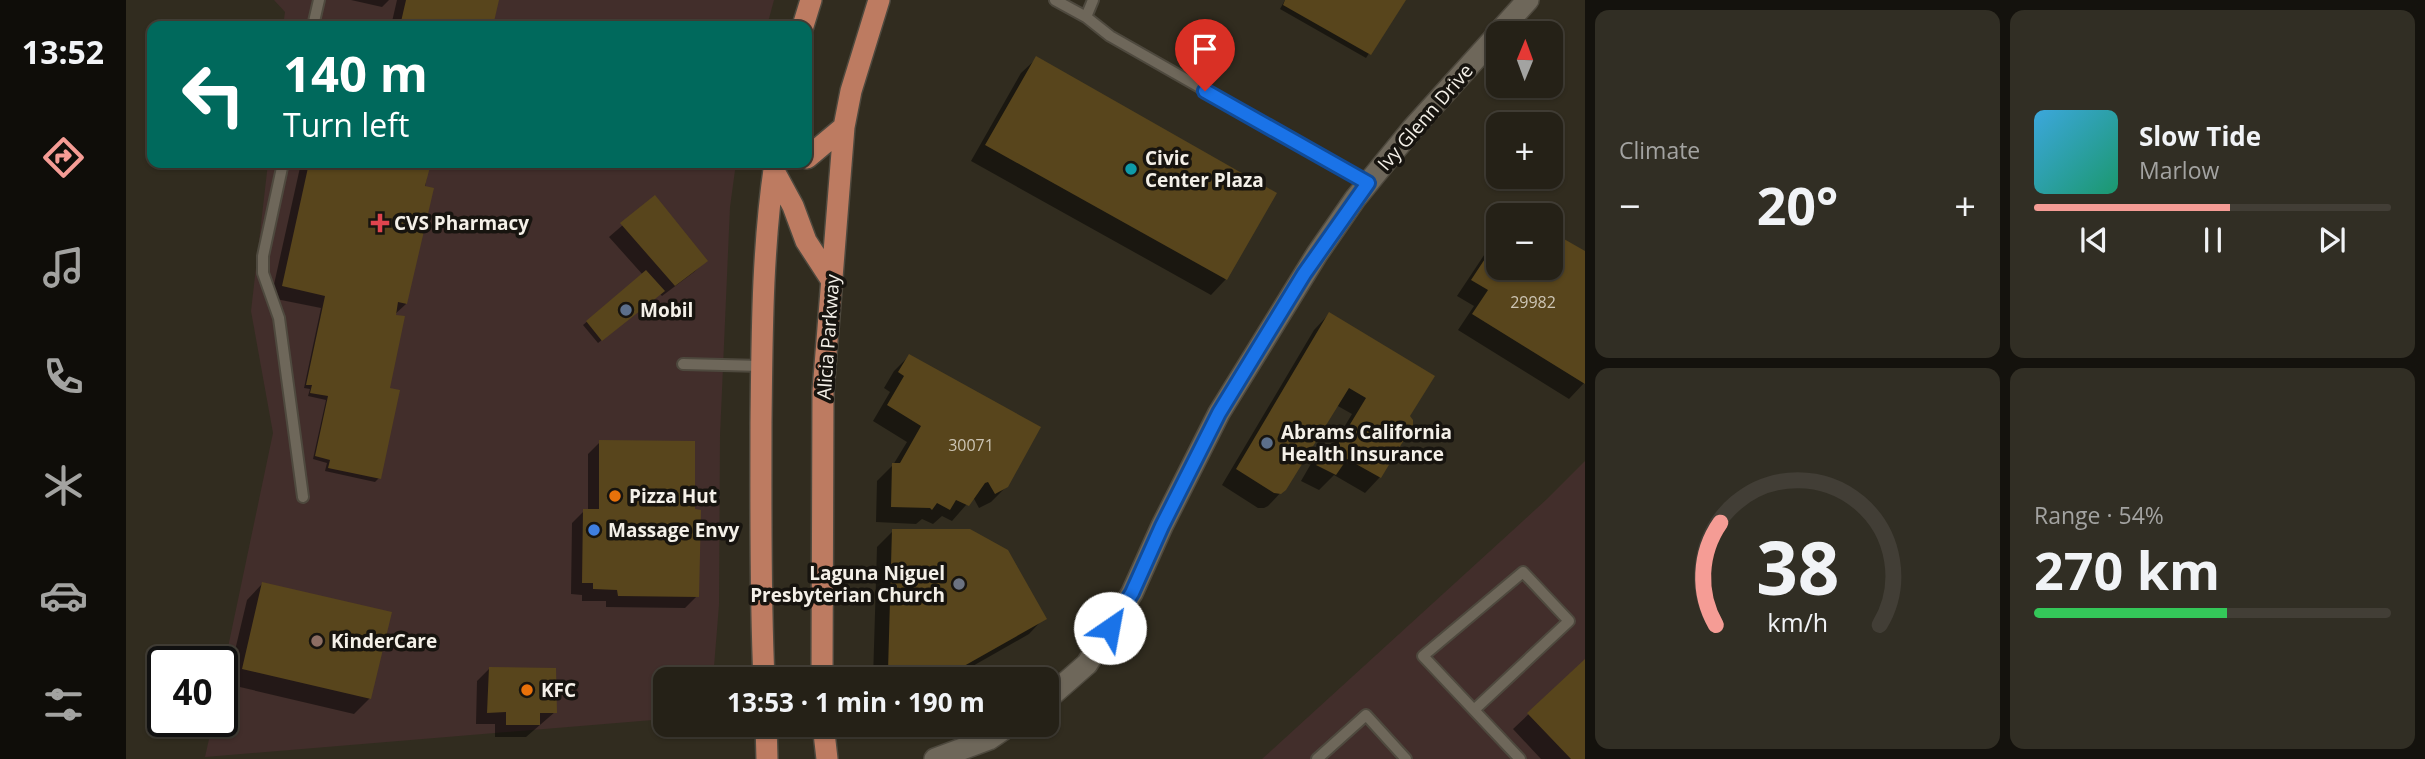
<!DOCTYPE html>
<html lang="en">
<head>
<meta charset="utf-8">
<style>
	body { margin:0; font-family:"Open Sans",sans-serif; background:#312e24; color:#f1f3f6; height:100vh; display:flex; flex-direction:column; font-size:26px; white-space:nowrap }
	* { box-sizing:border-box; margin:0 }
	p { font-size:23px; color:#a3a3a1 }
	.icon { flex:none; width:38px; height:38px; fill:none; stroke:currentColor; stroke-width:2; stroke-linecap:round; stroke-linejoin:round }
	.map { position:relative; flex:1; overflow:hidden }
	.drawer { display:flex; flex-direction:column; gap:10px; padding:10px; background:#14120d; width:840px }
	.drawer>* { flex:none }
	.top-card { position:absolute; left:21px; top:21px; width:665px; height:147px; border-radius:14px; box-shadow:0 2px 5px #0004,0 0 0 2px #423e36; background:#00695c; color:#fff; overflow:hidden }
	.needle { width:46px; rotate:1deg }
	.fabs { position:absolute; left:1360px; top:21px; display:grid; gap:14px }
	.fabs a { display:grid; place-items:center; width:77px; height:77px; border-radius:14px; background:#252117; box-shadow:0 2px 5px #0004,0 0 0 2px #423e36; font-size:35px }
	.speed { position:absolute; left:21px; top:646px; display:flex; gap:14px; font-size:35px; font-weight:700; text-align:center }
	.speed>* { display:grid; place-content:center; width:91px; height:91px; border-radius:50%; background:#252117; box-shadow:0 2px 5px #0004,0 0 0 2px #423e36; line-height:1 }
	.speed .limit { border:4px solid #111; border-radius:10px; background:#fff; color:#111 }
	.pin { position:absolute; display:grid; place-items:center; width:60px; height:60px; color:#fff; margin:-72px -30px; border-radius:50% 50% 50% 0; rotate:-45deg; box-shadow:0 0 7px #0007 }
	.pin .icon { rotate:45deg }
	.me { position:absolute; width:77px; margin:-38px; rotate:33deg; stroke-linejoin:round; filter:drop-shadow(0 0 5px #0008) }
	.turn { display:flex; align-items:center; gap:24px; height:147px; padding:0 21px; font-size:32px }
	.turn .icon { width:91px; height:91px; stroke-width:2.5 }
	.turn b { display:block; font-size:49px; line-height:60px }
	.big { font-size:52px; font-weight:700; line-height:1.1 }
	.drawer .tile { flex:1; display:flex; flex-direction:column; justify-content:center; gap:10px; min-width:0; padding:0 24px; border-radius:14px; background:#312e24 }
	.drawer .dial { align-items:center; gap:0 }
	.dial svg { height:182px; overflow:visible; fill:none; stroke:#423e36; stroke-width:7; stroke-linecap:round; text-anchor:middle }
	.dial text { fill:#f1f3f6; stroke:none }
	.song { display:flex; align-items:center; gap:21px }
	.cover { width:84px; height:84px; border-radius:10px; background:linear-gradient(135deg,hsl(200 70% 55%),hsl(160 70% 35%)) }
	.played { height:7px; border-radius:4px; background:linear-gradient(90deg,#f59c95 55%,#423e36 55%) }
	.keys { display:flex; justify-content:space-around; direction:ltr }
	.heat { display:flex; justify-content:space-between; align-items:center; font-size:38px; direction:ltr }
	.charge { height:10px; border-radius:5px; background:linear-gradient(90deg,#34c759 54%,#423e36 0) }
	.drawer .tiles { flex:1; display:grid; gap:10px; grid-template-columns:repeat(2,1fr) }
	.trip { position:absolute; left:527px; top:667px; width:406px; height:70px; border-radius:14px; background:#252117; box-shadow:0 2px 5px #0004,0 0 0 2px #423e36; font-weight:700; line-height:70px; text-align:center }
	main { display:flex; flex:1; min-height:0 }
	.menu { display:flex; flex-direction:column; width:126px; justify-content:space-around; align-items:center; background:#0f0d09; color:#a3a3a1 }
	.menu .icon { width:49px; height:49px }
	.menu .current { color:#f59c95 }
	.menu b { font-size:32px; color:#f1f3f6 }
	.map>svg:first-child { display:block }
</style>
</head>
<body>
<main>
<nav class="menu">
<b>13:52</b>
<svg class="icon current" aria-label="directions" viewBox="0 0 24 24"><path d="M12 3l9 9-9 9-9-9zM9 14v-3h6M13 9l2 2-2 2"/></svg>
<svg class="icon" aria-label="music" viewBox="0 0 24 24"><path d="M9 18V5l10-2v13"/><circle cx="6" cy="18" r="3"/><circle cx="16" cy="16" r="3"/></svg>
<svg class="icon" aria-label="phone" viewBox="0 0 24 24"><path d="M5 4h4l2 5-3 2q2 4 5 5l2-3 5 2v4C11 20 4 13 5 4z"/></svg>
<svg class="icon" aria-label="climate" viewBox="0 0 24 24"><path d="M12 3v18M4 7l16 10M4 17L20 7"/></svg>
<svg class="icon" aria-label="car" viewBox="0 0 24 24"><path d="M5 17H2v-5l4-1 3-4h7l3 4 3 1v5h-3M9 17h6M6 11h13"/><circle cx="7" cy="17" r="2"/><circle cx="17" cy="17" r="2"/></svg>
<svg class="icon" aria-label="filters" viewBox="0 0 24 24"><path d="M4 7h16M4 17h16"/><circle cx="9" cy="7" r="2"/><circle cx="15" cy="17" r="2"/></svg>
</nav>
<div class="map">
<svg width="1459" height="759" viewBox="0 0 1459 759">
	<rect width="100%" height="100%" fill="#312c1f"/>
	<path fill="#422e2b" d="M 148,0 L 648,0 L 641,26 L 157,26 L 159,12 Z
		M 142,163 L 610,163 L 604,207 L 594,436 L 593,605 L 587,679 L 539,679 L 539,719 L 79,757 L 87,721 L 96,721 L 96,676 L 147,433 L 125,311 Z
		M 1459,461 L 1459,759 L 1136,759 L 1421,499 Z"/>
	<path fill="#0007" d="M 225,0 L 263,0 L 256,7 Z
		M 271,0 L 371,0 L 365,26 L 265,26 Z
		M 1159,0 L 1278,0 L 1240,58 L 1154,9 Z
		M 911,58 L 1100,279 L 1085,295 L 845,161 L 895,73 Z
		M 175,163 L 303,163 L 280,304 L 267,316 L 253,478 L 249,482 L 199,471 L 201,463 L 187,459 L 200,400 L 182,396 L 184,389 L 178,388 L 195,308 L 145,298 Z
		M 528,198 L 580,261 L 568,272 L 536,296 L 534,294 L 472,343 L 457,325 L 517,275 L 483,237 Z
		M 1424,233 L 1459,253 L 1459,382 L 1443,399 L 1332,330 L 1348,306 L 1331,296 L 1372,234 L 1372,268 L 1424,268 Z
		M 1203,314 L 1282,416 L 1254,477 L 1239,493 L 1208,475 L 1193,490 L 1175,481 L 1186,462 L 1202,447 L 1205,449 L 1226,414 L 1210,405 L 1158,489 L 1142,506 L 1138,508 L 1132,508 L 1096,485 L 1188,330 Z
		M 783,356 L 881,486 L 865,502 L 853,508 L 847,497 L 826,521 L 816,516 L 807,524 L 796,519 L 790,524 L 750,522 L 751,481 L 767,465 L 781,442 L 747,421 L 764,392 L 758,388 L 768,371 Z
		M 474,442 L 567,511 L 571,596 L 559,608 L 480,607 L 480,601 L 456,601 L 456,595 L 445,594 L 446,523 L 458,511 L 462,511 L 462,454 Z
		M 767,531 L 918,618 L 903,634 L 824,679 L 747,679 L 751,547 Z
		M 136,584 L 244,698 L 228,714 L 101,684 L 121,600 Z
		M 1459,661 L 1459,759 L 1415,759 L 1387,729 Z
		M 363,669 L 429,712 L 400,737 L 369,737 L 369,724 L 350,724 L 351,681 Z"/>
	<path fill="#58451c" d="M 280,0 L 373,0 L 367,26 L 274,26 Z
		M 1159,0 L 1280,0 L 1245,55 L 1157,5 Z
		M 910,56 L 1151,193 L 1101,280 L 859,145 Z
		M 183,163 L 305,163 L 299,186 L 308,188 L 281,304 L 272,302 L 270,315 L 279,316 L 264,388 L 274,390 L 255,479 L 202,468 L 204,460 L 189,456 L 202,396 L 184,393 L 186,385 L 180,385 L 199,296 L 156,286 Z
		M 529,195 L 582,261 L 549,286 L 494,223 Z
		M 1424,231 L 1459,251 L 1459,384 L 1346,314 L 1362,290 L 1345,280 L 1372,239 L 1372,268 L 1424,268 Z
		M 520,270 L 539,291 L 476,341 L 460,321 Z
		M 1203,312 L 1309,376 L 1284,416 L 1287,420 L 1287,425 L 1255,478 L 1221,459 L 1210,475 L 1190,465 L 1201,445 L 1209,449 L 1240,398 L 1223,388 L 1160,490 L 1155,494 L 1148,493 L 1110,469 Z
		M 783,354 L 915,427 L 882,487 L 869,494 L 862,482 L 859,483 L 843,506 L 830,500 L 824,510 L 811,503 L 806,510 L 804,508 L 765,507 L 766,463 L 774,463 L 795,426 L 761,405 L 778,376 L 772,372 Z
		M 473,440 L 569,441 L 569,509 L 575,510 L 573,597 L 492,596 L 491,590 L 467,589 L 467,583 L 456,583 L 457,509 L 473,509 Z
		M 766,529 L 844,529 L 882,550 L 921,619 L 815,679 L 776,679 L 762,671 Z
		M 136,582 L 266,612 L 245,699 L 116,669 Z
		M 1459,659 L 1459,759 L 1445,759 L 1401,713 Z
		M 363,667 L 430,668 L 431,713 L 414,713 L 414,725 L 380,725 L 380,712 L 361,713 Z"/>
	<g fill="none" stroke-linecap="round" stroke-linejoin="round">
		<g stroke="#4e493e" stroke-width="14">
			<path id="lane" d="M 929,0 L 960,17 L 967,0
				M 960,17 L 984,36 L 1242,183
				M 187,26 L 193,0
				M 157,163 L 137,256 L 137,273 L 153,318 L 177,497
				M 557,364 L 636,366
				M 1348,710 L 1443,621 L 1397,572 L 1297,656 L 1394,759
				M 1191,759 L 1240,715 L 1280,759"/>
		</g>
		<g stroke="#4e493e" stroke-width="24">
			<path id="secondary" d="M 1372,33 L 1402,0
				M 920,700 L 961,664 L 1006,593 L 1036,526 L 1093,413 L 1191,254 L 1229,199 L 1287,128 L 1372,34
				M 809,759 L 863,739 L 885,724"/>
		</g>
		<g stroke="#4e493e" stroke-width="24">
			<path id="primary" d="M 677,26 L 685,0
				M 681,158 L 718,127
				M 648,171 L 667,206 L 680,241 L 706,281
				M 638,679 C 634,594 635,509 635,423 C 636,337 636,248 649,163
				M 696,679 L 697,391 L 718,127 L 725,91 L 753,0
				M 640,724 L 641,759
				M 697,724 L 701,759"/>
		</g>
		<use href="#lane" stroke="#6e675a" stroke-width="10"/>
		<use href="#secondary" stroke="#6e675a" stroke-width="21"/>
		<use href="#primary" stroke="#bd7b61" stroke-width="21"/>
	</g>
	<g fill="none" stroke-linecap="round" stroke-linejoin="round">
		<g stroke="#114b97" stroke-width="18">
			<path id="route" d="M 984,628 L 1006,593 L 1036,526 L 1093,413 L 1178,274 L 1242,183 L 1079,91"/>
		</g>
		<use href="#route" stroke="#1a73e8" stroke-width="12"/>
	</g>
	<circle fill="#0f9aa8" stroke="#17140f" stroke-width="2.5" cx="1005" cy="169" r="7"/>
	<path fill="#e0444e" stroke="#17140f" stroke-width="2.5" d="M250.5 212.5h7v7h7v7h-7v7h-7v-7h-7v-7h7z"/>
	<g fill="#5c6f8a" stroke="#17140f" stroke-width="2.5">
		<circle cx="500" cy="310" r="7"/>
		<circle cx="1141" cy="443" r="7"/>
	</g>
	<g fill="#e8710a" stroke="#17140f" stroke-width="2.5">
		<circle cx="489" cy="496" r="7"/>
		<circle cx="401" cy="690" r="7"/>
	</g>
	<circle fill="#3f7fe0" stroke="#17140f" stroke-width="2.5" cx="468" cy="530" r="7"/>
	<circle fill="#6b7280" stroke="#17140f" stroke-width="2.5" cx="833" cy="584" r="7"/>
	<circle fill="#8d6e63" stroke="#17140f" stroke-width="2.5" cx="191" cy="641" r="7"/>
	<g text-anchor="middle" stroke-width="7" stroke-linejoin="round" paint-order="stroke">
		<g font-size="16" fill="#cdc5b5">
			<text x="1407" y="308">29982</text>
			<text x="845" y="451">30071</text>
		</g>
		<g font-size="19" fill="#f4f0e8" stroke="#17140f">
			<text transform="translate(1299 117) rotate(-49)" y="7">Ivy Glenn Drive</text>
			<text transform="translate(702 337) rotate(-86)" y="7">Alicia Parkway</text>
		</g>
		<g font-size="19" font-weight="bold" fill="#f4f0e8" stroke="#17140f" text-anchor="start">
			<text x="1019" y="165">Civic<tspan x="1019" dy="22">Center Plaza</tspan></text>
			<text x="268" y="230">CVS Pharmacy</text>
			<text x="514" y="317">Mobil</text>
			<text x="1155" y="439">Abrams California<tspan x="1155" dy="22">Health Insurance</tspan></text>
			<text x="503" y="503">Pizza Hut</text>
			<text x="482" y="537">Massage Envy</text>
			<text x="819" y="580" text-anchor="end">Laguna Niguel<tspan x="819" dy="22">Presbyterian Church</tspan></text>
			<text x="205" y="648">KinderCare</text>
			<text x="415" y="697">KFC</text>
		</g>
	</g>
</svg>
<div class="fabs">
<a><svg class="needle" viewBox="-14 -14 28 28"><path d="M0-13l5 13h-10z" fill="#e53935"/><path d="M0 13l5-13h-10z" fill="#a3a3a1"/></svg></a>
<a>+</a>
<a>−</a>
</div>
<div class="speed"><div class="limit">40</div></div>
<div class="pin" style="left:1079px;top:91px;background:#d93025"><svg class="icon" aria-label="arrive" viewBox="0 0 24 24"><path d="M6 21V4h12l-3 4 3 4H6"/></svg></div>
<svg class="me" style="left:984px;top:628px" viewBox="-20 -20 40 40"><circle r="19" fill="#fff"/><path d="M0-13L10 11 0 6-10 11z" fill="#1a73e8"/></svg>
<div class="trip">13:53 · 1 min · 190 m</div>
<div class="top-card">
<div class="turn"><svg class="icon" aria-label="left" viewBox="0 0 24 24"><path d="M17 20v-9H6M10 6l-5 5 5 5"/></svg><div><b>140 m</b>Turn left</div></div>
</div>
</div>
<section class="drawer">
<div class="tiles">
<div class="tile"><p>Climate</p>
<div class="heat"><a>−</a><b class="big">20°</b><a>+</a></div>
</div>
<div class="tile">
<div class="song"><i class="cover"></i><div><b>Slow Tide</b><p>Marlow</p></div></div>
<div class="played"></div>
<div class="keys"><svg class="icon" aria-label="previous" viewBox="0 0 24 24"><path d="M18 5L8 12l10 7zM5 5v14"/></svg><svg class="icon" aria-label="pause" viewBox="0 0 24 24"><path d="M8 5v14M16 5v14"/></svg><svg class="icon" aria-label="next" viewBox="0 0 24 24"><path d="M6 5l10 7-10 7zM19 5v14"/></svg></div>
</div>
<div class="tile dial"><svg viewBox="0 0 100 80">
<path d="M14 69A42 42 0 1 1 86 69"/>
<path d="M14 69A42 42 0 0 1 16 24" stroke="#f59c95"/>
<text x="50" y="56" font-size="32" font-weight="700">38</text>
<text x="50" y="72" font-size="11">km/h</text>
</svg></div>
<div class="tile"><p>Range · 54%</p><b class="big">270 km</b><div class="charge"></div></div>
</div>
</section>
</main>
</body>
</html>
